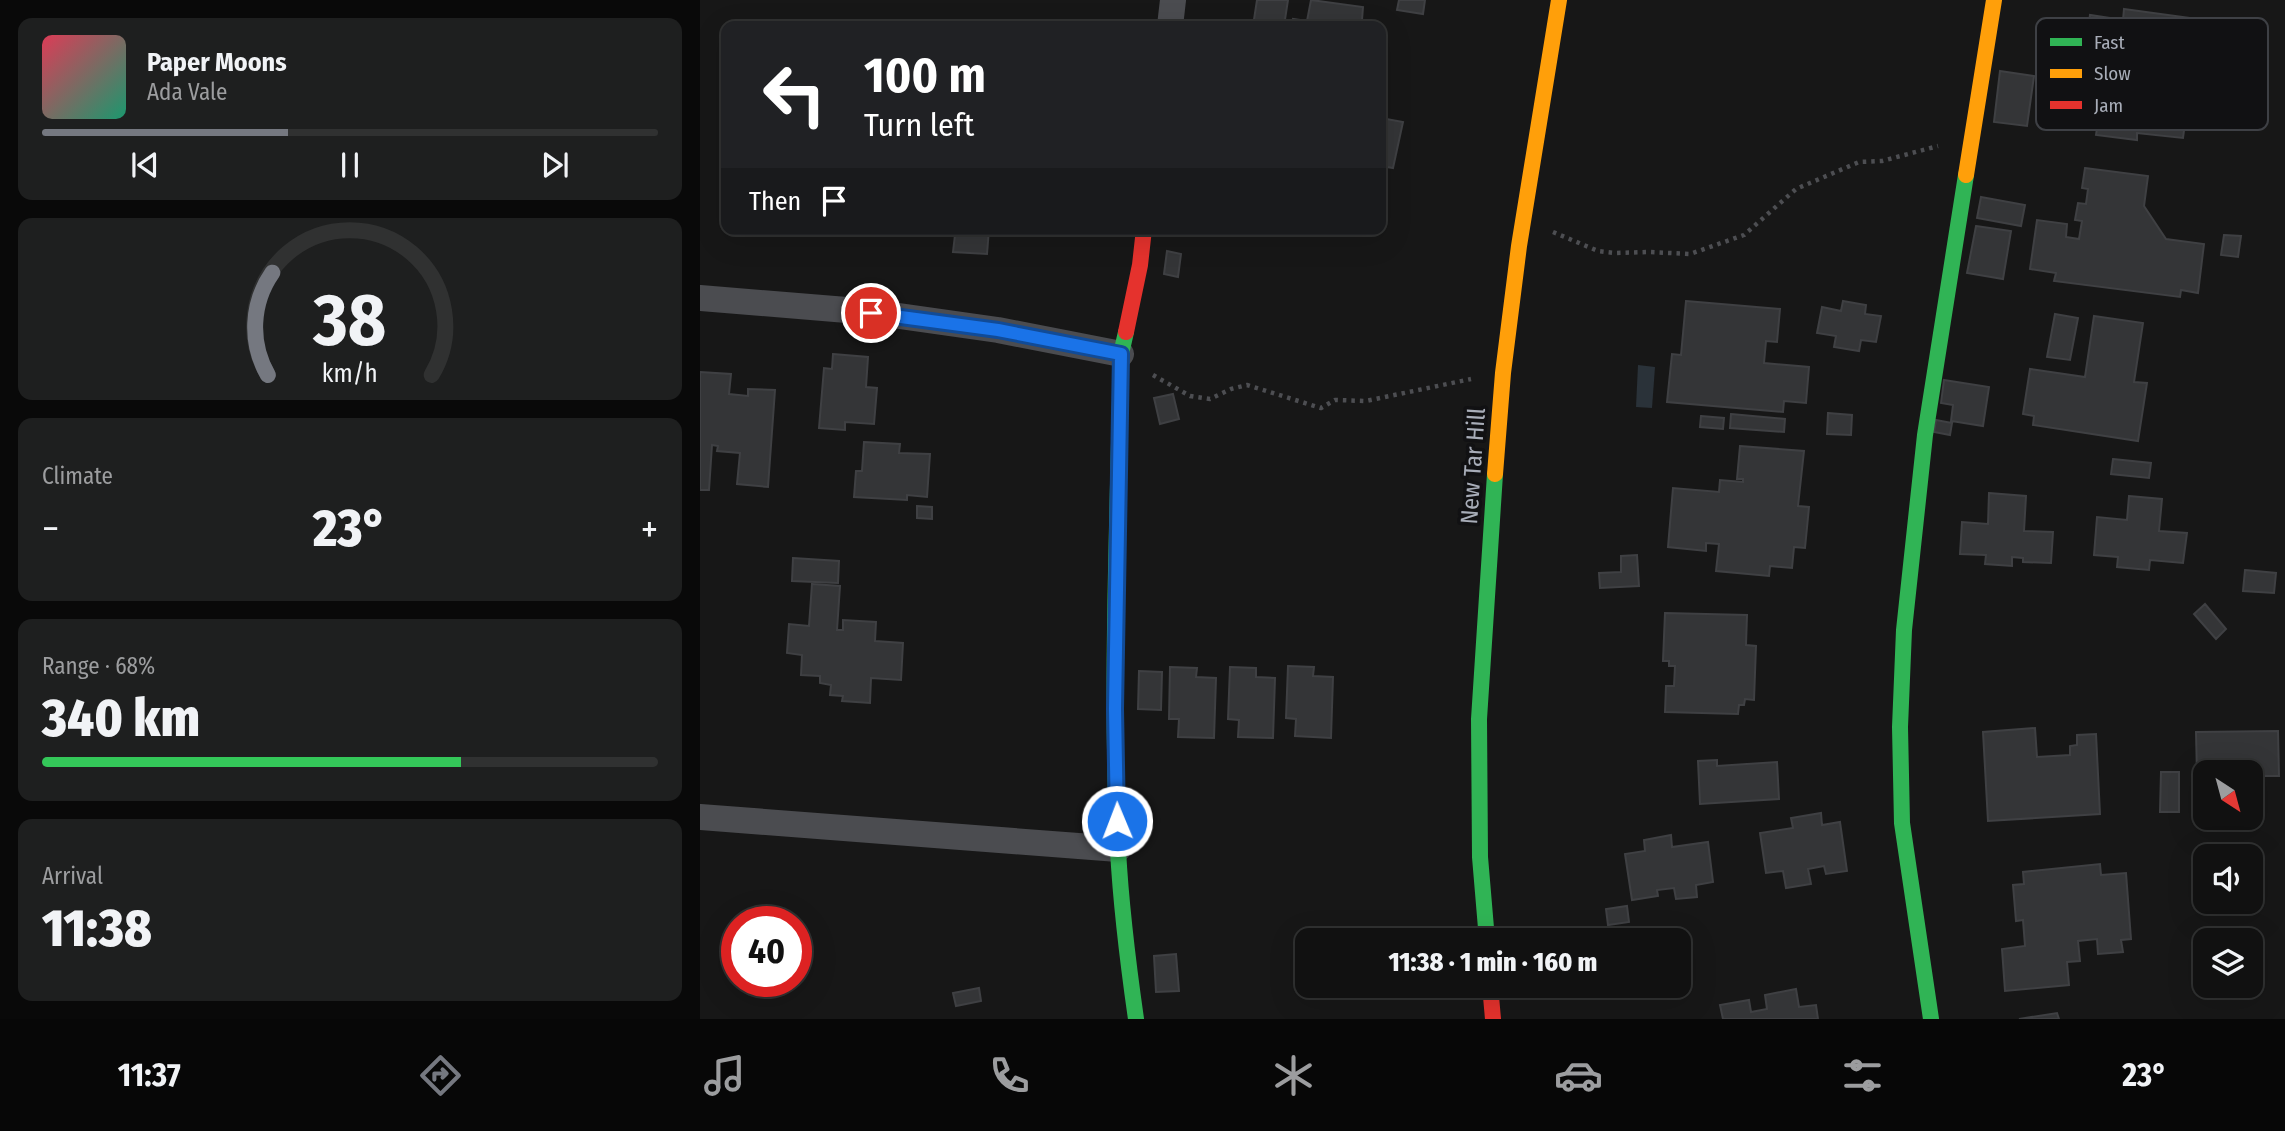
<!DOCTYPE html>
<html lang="en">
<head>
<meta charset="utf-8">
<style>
	body { margin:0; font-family:"Fira Sans Condensed",sans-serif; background:#1e1f1f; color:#f1f3f6; height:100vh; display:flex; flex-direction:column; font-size:26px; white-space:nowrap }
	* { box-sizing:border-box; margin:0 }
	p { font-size:23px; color:#9c9d9f }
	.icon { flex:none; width:38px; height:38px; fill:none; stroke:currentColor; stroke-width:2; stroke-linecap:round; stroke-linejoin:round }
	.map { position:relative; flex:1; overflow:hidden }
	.sheet { display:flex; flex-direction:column; gap:18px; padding:18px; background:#090909; width:700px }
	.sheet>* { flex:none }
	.banner { position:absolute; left:21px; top:21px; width:665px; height:214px; border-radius:14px; box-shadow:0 7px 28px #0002,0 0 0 2px #303131; background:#202124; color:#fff; overflow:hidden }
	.needle { width:46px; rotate:144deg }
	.fabs { position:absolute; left:1493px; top:760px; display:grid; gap:14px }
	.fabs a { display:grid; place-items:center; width:70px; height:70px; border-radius:14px; background:#111; box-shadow:0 7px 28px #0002,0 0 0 2px #303131; font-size:35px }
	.speed { position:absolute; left:21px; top:906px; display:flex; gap:14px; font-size:35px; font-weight:700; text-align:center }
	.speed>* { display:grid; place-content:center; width:91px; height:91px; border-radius:50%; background:#111; box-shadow:0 7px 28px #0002,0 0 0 2px #303131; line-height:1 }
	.speed .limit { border:10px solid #d22; background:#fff; color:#111 }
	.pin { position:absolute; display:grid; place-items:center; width:60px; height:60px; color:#fff; margin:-30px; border:4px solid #fff; border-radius:50%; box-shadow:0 2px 7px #0007 }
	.me { position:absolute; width:77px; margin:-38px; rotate:359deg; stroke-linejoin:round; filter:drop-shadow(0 0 5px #0008) }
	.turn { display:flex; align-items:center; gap:24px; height:147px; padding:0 28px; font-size:32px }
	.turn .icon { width:91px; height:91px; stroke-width:2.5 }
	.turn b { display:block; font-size:49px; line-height:60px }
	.then { display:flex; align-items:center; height:66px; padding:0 28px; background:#0003; gap:14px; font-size:26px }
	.big { font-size:52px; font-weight:800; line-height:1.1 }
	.sheet .tile { flex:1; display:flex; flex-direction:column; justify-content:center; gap:10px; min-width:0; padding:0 24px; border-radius:14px; background:#1e1f1f }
	.sheet .dial { align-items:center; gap:0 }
	.dial svg { height:182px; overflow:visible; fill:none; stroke:#303131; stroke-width:7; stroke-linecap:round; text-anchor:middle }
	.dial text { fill:#f1f3f6; stroke:none }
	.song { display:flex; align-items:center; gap:21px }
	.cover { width:84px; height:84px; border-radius:10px; background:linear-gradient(135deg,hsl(350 70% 55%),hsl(160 70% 35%)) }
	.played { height:7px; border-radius:4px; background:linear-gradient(90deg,#757880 40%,#303131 40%) }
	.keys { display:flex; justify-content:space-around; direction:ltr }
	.heat { display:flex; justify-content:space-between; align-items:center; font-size:38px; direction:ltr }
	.charge { height:10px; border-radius:5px; background:linear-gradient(90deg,#34c759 68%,#303131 0) }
	.trip { position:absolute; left:595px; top:928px; width:396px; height:70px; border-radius:14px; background:#111; box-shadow:0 7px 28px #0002,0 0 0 2px #303131; font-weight:800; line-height:70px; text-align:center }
	.tab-bar { display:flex; height:112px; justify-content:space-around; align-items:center; background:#070707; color:#9c9d9f }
	.tab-bar .icon { width:49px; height:49px }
	.tab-bar .on { color:#757880 }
	.tab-bar b { font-size:32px; color:#f1f3f6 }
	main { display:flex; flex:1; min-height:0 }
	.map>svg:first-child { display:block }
</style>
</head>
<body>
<main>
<section class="sheet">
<div class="tile">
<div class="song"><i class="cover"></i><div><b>Paper Moons</b><p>Ada Vale</p></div></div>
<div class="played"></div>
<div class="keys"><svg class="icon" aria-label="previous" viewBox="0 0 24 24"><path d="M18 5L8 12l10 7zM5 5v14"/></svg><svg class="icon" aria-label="pause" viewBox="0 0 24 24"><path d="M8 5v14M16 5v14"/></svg><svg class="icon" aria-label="next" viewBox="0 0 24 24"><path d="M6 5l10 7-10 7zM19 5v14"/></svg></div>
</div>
<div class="tile dial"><svg viewBox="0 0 100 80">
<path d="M14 69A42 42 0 1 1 86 69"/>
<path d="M14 69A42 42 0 0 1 16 24" stroke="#757880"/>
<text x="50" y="56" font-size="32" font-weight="700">38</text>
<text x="50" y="72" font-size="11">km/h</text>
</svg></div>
<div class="tile"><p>Climate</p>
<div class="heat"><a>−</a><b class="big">23°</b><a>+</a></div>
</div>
<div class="tile"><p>Range · 68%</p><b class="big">340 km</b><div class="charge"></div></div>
<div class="tile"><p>Arrival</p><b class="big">11:38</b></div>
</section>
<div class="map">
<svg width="1585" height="1019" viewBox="0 0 1585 1019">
	<rect width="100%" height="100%" fill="#171717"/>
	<path fill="#2a3239" d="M 938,365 L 955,367 L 952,408 L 936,407 Z"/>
	<path fill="#343537" stroke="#3f4043" stroke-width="2" d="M 557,0 L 588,0 L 584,26 L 553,26 Z
		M 611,0 L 663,7 L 662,20 L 672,22 L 672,26 L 592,26 L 593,19 L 607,21 Z
		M 699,0 L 725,0 L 723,14 L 697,10 Z
		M 1424,9 L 1498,19 L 1492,65 L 1478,63 L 1473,99 L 1488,101 L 1483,138 L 1437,133 L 1437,140 L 1396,135 L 1398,122 L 1374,119 L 1379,84 L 1395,86 L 1396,77 L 1390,76 L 1393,61 L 1400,62 L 1402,45 L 1386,43 L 1390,15 L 1423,20 Z
		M 1300,71 L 1334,76 L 1327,126 L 1294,122 Z
		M 681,118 L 703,122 L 693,168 L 681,166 Z
		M 1385,168 L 1448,176 L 1444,206 L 1466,239 L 1504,244 L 1498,293 L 1481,290 L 1480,297 L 1354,281 L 1356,273 L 1330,269 L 1337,220 L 1367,224 L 1366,237 L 1379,239 L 1382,221 L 1375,220 L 1378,203 L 1386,204 L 1388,189 L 1382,188 Z
		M 681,175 L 686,176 L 681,215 Z
		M 1281,197 L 1325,205 L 1321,226 L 1277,218 Z
		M 1276,226 L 1311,231 L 1303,279 L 1267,273 Z
		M 255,229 L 289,229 L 287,254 L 253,252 L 255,235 L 259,235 L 259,230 Z
		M 1524,235 L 1541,236 L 1538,257 L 1521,255 Z
		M 467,251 L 481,254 L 478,277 L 464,274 Z
		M 986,301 L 1080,309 L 1077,342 L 1066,341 L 1064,363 L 1109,367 L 1106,403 L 1084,401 L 1083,412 L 967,402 L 972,354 L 981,355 Z
		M 1143,301 L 1166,305 L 1165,314 L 1181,316 L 1176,342 L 1161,340 L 1159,351 L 1134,347 L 1136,336 L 1117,333 L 1122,307 L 1141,311 Z
		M 1355,314 L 1378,318 L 1370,360 L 1347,357 Z
		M 1394,316 L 1443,323 L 1434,382 L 1447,383 L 1438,441 L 1333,425 L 1334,416 L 1323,414 L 1330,369 L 1385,377 Z
		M 133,354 L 168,357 L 166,387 L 177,388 L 174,424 L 145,422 L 145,430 L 119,428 L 124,368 L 132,369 Z
		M 0,372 L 31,374 L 29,394 L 48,396 L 48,389 L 75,390 L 68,487 L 37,484 L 40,453 L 17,451 L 18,446 L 12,445 L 9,490 L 0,490 Z
		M 1244,380 L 1289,387 L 1283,426 L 1251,421 L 1253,405 L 1241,403 Z
		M 473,394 L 479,419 L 460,424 L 454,398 Z
		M 1128,413 L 1152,415 L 1151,435 L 1127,434 Z
		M 1031,414 L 1085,419 L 1084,432 L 1030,428 Z
		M 1001,416 L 1024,418 L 1023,429 L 1000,427 Z
		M 1236,420 L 1252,423 L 1250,435 L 1234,432 Z
		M 164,442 L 200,444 L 199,453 L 230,454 L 227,497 L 207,495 L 207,500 L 154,497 L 156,471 L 162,471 Z
		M 1040,446 L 1104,451 L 1098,506 L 1109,507 L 1105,548 L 1094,547 L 1092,568 L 1070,566 L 1069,576 L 1016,571 L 1019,544 L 1006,543 L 1006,551 L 968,547 L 973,488 L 1019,492 L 1020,480 L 1043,482 L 1043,479 L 1037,479 Z
		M 1413,459 L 1451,463 L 1449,478 L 1411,474 Z
		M 1289,493 L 1326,496 L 1324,531 L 1353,532 L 1351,563 L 1323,562 L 1323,558 L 1312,557 L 1312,566 L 1285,564 L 1286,555 L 1260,554 L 1262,522 L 1288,524 Z
		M 1429,496 L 1462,499 L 1459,531 L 1487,533 L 1483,563 L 1450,560 L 1449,570 L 1417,567 L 1418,557 L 1394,555 L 1397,517 L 1427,520 Z
		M 217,506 L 232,507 L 232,519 L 217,518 Z
		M 937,555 L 939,586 L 900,588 L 899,573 L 921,572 L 921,556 Z
		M 93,558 L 139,561 L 138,583 L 92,581 Z
		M 1545,570 L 1576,573 L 1574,593 L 1543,591 Z
		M 112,584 L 140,586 L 137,630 L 143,630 L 143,620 L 176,622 L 175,641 L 203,643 L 201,680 L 171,678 L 170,703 L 142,701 L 143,696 L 130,695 L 131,685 L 120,683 L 120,676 L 101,675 L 102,655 L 87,653 L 89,624 L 109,626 Z
		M 1505,604 L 1526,629 L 1516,639 L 1494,614 Z
		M 965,613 L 1047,615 L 1046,645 L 1056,646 L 1054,700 L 1045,699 L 1044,705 L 1039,705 L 1038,714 L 965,712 L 966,686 L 974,686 L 975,666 L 969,666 L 969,661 L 963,661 Z
		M 588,666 L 614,667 L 613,676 L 633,677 L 631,738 L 595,736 L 596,719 L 586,718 Z
		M 470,667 L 497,668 L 496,677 L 516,678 L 514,738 L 478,737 L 479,719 L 469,719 Z
		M 530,667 L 556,668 L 556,677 L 575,678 L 573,738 L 538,737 L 539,720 L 528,719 Z
		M 439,671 L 462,672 L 461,710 L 438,709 Z
		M 1335,728 L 1337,757 L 1370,755 L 1370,746 L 1377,745 L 1377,735 L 1396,734 L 1400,814 L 1288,821 L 1283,732 Z
		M 1578,731 L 1579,776 L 1562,776 L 1563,799 L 1550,799 L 1550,772 L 1505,772 L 1505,776 L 1497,776 L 1496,732 Z
		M 1017,760 L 1017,766 L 1077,762 L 1079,799 L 1000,804 L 998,761 Z
		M 1461,772 L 1479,772 L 1479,812 L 1460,812 Z
		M 1121,813 L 1122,825 L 1140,822 L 1147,871 L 1126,874 L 1124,866 L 1108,869 L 1111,884 L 1086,888 L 1083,871 L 1066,873 L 1060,833 L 1093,828 L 1091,818 Z
		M 971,835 L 972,847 L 1008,842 L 1013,882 L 996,885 L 997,897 L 976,899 L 974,888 L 957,890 L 958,896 L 932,900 L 925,854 L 945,851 L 944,840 Z
		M 1400,864 L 1401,875 L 1426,873 L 1431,939 L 1421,940 L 1423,952 L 1398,954 L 1397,939 L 1378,941 L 1380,961 L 1367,962 L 1369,985 L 1305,991 L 1302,949 L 1325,946 L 1323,920 L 1316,921 L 1313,885 L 1324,884 L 1323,872 Z
		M 927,906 L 929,922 L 908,925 L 906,909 Z
		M 476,954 L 479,991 L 456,992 L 454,956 Z
		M 279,988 L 281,1001 L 256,1006 L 253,993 Z
		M 1096,989 L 1099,1007 L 1116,1005 L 1118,1019 L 1023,1019 L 1020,1005 L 1049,1000 L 1051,1012 L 1067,1009 L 1065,995 Z
		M 1357,1013 L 1359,1019 L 1319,1019 Z"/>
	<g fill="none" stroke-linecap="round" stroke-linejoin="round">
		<path stroke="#4d4e52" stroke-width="4.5" stroke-dasharray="3.5 5" stroke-linecap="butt" d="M 853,232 L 898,251 L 915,253 L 949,252 L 990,254 L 1044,235 L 1096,189 L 1159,162 L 1182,161 L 1238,146
			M 453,375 L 490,396 L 510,399 L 531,389 L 547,385 L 621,408 L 635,400 L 666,401 L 771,379"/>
		<path stroke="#4b4c50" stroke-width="26" d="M 470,26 L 473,0
			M 0,298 L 171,312 L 298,330 L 421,354
			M 0,817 L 418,849"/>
		<path stroke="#30b455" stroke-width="16" d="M 426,332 L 421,354 C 418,519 410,685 418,850 C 421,906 428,963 436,1019
			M 787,940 L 780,857 L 779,719 L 795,474
			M 1231,1019 L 1202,823 L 1200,727 L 1204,630 L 1225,435 L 1266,175"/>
		<path stroke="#ff9f0a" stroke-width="16" d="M 1266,175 L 1294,0
			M 795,474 L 803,373 L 819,246 L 859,0"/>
		<path stroke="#e5322d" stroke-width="16" d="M 426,332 L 440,265 L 444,229
			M 790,985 L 793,1019"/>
	</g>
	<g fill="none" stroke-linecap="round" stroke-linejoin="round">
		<g stroke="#114b97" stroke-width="18">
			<path id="route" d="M 171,313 L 298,330 L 421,354 L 415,709 L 417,821"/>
		</g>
		<use href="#route" stroke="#1a73e8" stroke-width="12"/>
	</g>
	<g text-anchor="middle" stroke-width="7" stroke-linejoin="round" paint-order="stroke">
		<g font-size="24" fill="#a8adb8" stroke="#111113">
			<text transform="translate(773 466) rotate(-86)" y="8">New Tar Hill</text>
		</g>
	</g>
	<rect x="1336" y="18" width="232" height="112" rx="10" fill="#111113" stroke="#3e4045" stroke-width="2"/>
	<rect x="1350" y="38" width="32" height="8" fill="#30b455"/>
	<rect x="1350" y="69" width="32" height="9" fill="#ff9f0a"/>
	<rect x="1350" y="101" width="32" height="8" fill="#e5322d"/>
	<g font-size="19" fill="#a8adb8">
		<text x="1394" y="49">Fast</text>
		<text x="1394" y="80">Slow</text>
		<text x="1394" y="112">Jam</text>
	</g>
</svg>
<div class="fabs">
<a><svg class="needle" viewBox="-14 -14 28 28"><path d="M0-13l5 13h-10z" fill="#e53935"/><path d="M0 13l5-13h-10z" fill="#9c9d9f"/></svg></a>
<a><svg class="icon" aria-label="sound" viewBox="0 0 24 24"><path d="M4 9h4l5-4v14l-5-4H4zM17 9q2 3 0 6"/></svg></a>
<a><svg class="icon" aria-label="layers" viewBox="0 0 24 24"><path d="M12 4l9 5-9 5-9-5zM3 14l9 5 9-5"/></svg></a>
</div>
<div class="speed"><div class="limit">40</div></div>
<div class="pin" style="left:171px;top:313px;background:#d93025"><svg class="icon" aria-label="arrive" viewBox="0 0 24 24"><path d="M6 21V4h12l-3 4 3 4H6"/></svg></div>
<svg class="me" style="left:417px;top:821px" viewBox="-20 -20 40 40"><circle r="17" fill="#1a73e8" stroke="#fff" stroke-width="3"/><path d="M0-11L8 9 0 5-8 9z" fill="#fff"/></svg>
<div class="trip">11:38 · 1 min · 160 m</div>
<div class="banner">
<div class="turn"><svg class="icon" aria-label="left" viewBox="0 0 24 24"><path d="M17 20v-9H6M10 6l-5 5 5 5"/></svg><div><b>100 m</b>Turn left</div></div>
<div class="then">Then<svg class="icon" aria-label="arrive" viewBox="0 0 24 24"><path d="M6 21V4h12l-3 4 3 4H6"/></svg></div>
</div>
</div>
</main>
<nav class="tab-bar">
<b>11:37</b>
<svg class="icon on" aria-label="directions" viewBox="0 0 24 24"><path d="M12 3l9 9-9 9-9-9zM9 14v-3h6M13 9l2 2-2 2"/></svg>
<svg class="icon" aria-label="music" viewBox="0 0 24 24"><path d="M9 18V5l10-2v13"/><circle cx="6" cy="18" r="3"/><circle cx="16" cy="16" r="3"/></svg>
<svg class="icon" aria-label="phone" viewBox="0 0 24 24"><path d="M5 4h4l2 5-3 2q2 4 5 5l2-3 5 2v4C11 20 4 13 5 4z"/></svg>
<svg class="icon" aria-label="climate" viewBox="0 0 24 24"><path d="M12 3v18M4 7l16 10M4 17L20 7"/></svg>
<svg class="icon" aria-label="car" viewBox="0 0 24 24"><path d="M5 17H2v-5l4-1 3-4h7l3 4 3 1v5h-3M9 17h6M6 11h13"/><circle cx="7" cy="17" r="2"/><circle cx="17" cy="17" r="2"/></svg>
<svg class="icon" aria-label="filters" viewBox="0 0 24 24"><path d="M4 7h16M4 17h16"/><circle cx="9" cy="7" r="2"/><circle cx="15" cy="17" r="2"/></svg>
<b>23°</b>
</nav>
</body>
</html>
